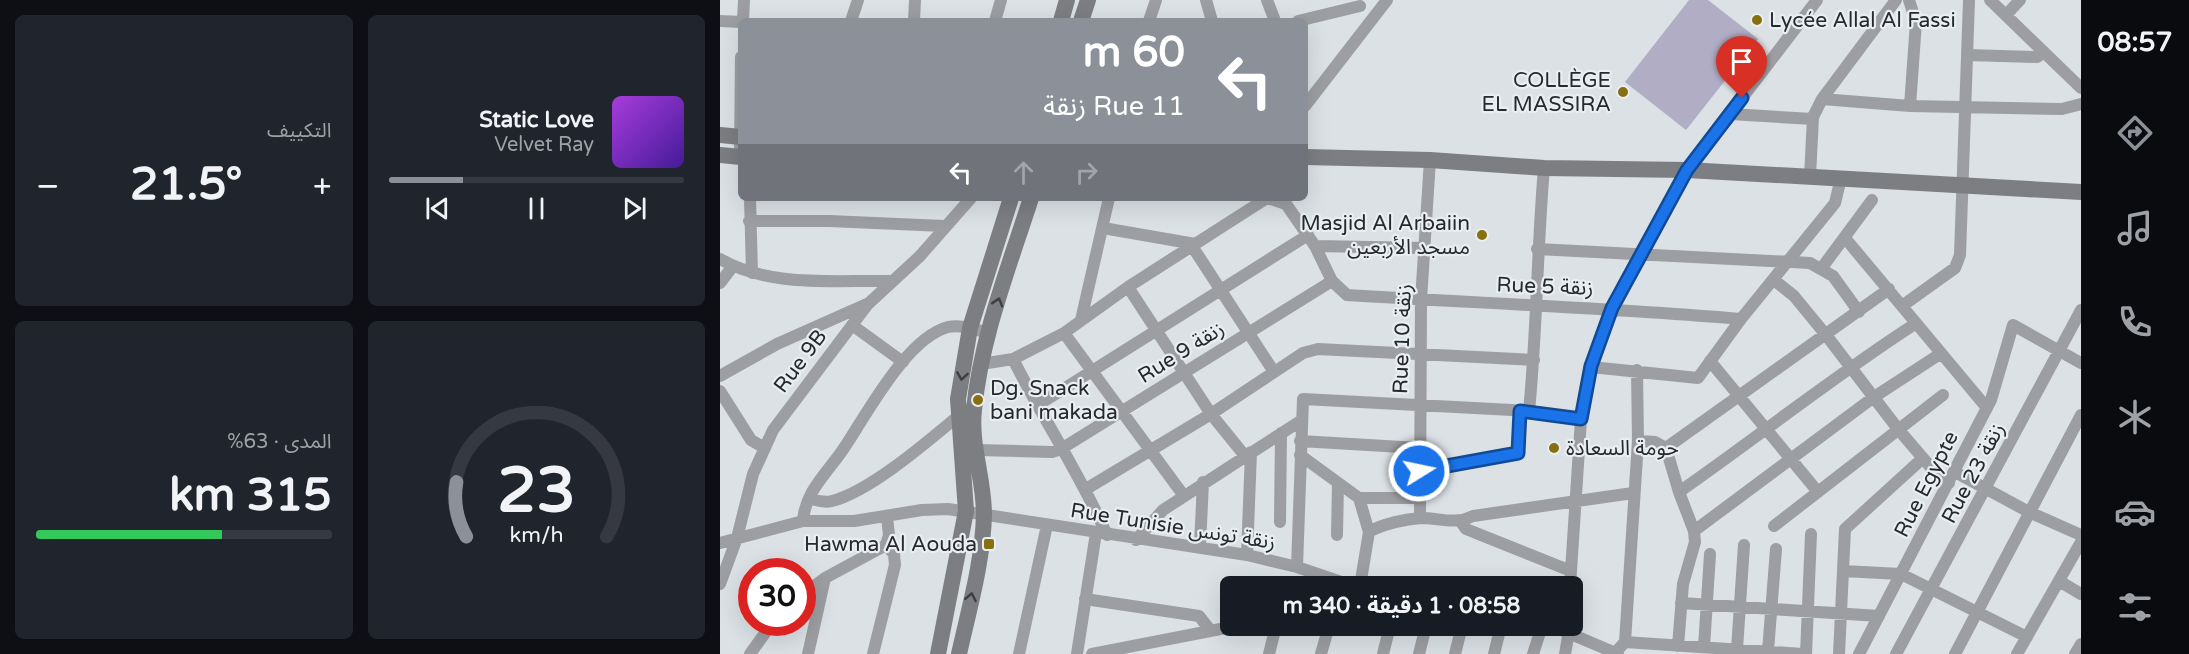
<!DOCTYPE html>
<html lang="ar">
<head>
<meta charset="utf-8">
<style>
	body { margin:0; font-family:"Varela Round","Noto Sans Arabic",sans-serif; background:#20242c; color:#f1f3f6; direction:rtl; height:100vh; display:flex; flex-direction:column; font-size:22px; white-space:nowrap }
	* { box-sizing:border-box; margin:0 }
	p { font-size:20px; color:#9ea1a6 }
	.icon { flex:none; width:33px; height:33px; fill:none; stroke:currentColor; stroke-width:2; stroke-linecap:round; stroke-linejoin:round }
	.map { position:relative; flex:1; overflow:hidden; direction:ltr }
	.sheet { display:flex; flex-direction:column; gap:15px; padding:15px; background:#0d0f14; width:720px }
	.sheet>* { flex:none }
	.banner { position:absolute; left:18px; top:18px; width:570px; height:183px; border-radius:9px; box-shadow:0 6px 24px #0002; direction:rtl; background:#8c9099; color:#fff; overflow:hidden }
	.speed { position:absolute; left:18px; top:558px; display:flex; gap:12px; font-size:30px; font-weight:700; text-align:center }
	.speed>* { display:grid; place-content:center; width:78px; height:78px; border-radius:50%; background:#171b24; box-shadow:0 6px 24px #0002; line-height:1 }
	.speed .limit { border:9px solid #d22; background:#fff; color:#111 }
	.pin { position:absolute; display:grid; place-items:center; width:51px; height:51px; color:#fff; margin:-62px -26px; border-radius:50% 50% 50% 0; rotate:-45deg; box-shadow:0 0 6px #0007 }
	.pin .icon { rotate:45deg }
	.me { position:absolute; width:66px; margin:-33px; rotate:80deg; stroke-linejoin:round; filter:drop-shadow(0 0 4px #0008) }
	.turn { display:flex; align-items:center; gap:21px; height:126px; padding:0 24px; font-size:27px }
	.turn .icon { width:78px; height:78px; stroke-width:2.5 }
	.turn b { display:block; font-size:42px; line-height:51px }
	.lanes { display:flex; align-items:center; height:57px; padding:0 24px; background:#0003; justify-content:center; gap:30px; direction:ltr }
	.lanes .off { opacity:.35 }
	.big { font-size:45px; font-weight:700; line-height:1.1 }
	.sheet .card { flex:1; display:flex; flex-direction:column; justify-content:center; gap:9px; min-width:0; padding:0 21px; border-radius:9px; background:#20242c }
	.sheet .dial { align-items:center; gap:0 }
	.dial svg { height:156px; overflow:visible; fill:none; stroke:#363941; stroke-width:7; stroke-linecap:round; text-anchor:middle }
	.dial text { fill:#f1f3f6; stroke:none }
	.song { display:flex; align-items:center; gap:18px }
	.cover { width:72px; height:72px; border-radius:9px; background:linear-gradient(135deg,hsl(280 70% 55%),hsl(260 70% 35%)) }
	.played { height:6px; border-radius:3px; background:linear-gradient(90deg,#8c9099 25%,#363941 25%) }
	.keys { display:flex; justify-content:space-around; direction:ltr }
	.heat { display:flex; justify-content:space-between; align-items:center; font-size:33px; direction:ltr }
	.charge { height:9px; border-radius:4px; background:linear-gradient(90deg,#34c759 63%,#363941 0) }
	.sheet .tiles { flex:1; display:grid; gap:15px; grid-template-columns:repeat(2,1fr) }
	.trip { position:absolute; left:500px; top:576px; width:363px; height:60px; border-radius:9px; background:#171b24; box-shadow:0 6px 24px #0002; font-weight:700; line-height:60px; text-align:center; direction:rtl }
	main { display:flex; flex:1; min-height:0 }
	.menu { display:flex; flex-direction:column; width:108px; justify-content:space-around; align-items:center; background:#090b0e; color:#9ea1a6 }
	.menu .icon { width:42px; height:42px }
	.menu .on { color:#8c9099 }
	.menu b { font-size:27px; color:#f1f3f6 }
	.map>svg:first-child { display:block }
</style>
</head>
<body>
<main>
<nav class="menu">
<b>08:57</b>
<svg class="icon on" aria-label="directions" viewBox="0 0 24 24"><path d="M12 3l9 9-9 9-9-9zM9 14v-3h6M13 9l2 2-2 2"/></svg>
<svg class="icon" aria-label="music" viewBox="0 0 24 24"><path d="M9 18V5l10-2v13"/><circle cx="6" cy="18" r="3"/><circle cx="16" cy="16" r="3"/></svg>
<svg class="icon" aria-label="phone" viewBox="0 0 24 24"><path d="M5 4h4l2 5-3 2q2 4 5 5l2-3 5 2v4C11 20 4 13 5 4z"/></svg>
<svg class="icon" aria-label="climate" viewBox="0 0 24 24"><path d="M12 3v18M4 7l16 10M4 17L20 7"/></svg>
<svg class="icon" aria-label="car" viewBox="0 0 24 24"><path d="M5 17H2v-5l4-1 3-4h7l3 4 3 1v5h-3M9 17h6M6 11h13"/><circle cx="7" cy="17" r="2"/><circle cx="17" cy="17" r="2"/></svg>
<svg class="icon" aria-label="filters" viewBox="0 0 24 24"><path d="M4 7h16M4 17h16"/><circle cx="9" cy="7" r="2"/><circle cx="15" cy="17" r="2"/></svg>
</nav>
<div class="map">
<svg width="1361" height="654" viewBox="0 0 1361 654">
	<rect width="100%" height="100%" fill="#dbe1e5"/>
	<path fill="#b1adc5" d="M 969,0 L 988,0 L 1038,39 L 966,130 L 905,82 Z"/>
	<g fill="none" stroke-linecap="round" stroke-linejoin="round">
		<path stroke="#9d9ea1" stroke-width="12" d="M 486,0 L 492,21
			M 547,0 L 555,21
			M 1189,0 L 1196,22 L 1190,106
			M 1270,0 L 1361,88
			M 1287,14 L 1300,0
			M 0,21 L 21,22
			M 23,21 L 24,0
			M 131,21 L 138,0
			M 194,21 L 195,0
			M 275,21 L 281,0
			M 429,21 L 436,0
			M 578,21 L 640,6
			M 1247,55 L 1317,57 L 1324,52
			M 1102,99 L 1190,106 L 1342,109 L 1361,104
			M 585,106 L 667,0
			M 1010,114 L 1093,119
			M 20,157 L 21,57
			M 1090,177 L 1093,117 L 1102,99 L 1176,0
			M 30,198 L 32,273
			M 548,198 L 566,204 L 595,246 L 612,281 L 627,295 C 758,303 890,308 1021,319
			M 29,221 L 109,221 L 224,226
			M 383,228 L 475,244
			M 1125,238 L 1267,408
			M 472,246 L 554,372
			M 595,246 L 704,248
			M 817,249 L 1090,263 L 1113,276 L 1139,312
			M 0,259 C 51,288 114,280 170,281
			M 1101,269 L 1152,200
			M 1054,280 L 1074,296 L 1106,335 L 1178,429 L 1220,478 L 1229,483
			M 0,283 L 13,266
			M 408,287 L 491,414 L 525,456
			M 1182,306 L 1235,268 L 1240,255 L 1249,0
			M 361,320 L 389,198
			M 132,325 L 183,362
			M 344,333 L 464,496
			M 293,359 C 323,419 360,474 387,535
			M 990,361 L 1098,492
			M 261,364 L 293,359 L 344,333 L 408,287 L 547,198
			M 871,367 L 978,378 L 1021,319 L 1115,203 L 1121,178
			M 0,376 L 57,344 L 147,304
			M 0,391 L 31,440 L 43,447
			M 318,405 L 588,235
			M 809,411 C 817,330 817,249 824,168
			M 580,441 L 699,448
			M 918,441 L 935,442 L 946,448 L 959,492 L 974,531 L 975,542 L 963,584 L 958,646
			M 946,448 L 1169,289
			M 257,450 L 332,452 L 341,449 L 612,281
			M 580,455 L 639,498 L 649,532 L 640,586
			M 699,471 L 798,453 L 800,410
			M 1235,472 L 1309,512 L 1361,535
			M 366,489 L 491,414 L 583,353 L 598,349 L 814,360
			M 959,492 C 1038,437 1114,376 1195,324
			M 89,498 C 97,501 104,503 112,501 C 149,492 207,442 237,417
			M 639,498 L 699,498
			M 700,518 L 701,300 L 710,160
			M 83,521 C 85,492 106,474 122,451 C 146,416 186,338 228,327 C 241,324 256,330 269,333
			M 560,522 L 561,433
			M 741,522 L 746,529 L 851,571
			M 1054,526 L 1223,395
			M 974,531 L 1154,397 L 1220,354
			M 649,532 C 662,524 686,519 701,518 C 720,518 735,525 753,516 L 913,493
			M 617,535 L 618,483
			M 416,540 L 443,510 L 582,420
			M 0,543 L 83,521 L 134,521 L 202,510 L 228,509 L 527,555 L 577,567 L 633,586
			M 480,546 L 483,482
			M 527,555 L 531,452
			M 577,567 L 583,399 L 809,411 L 861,419
			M 1123,571 L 1181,574 L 1307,637
			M 1339,581 L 1361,594
			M 0,584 L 17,538 L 33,474 L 53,430 L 148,304 L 200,256 L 251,198
			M 850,586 L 861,419 L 871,367 L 892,308 L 967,170 L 1097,0
			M 82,595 L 105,578 L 166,545 L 169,535 L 167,517
			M 365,599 L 479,616 L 490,630
			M 961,603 L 1159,616
			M 832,626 L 898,654
			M 905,642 L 918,441 L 917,370
			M 984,647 L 990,554
			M 1017,649 L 1024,545
			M 1048,651 L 1056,549
			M 30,654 L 53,622
			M 88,654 L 105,578
			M 153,654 L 175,565 L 174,554 L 166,545
			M 299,654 L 327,525
			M 357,654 L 376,533
			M 372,654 L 516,626
			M 549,654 L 556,626
			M 601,654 L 609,626
			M 663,654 L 670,626
			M 699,654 L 706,626
			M 735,654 L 742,626
			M 774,654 L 781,626
			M 813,654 L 822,626
			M 845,654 L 850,626
			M 894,654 L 905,642 L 1083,654
			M 1086,654 L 1091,534
			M 1119,654 L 1125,529 L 1203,458
			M 1139,654 L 1271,400 L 1293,325 L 1361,363
			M 1176,654 L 1361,310
			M 1235,654 L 1361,415
			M 1297,654 L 1361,542
			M 1355,654 L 1361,644"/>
		<path stroke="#7c7e82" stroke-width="16" d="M 341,21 L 347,0
			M 361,21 L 368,0
			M 0,135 L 21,137
			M 0,155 L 21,157
			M 585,157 L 710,160 L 824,168 L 967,170 L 1361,192
			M 218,654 L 246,511 L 238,399 L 250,328 L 291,198
			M 239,654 C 249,609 263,561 264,514 C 264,479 250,444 254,410 C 261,337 289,267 311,198"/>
	</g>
	<defs><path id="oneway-chevron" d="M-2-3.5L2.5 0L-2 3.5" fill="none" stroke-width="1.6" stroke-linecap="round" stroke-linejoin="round" transform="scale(1.5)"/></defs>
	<g stroke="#3c3e41">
		<use href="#oneway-chevron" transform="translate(278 302) rotate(-73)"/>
		<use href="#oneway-chevron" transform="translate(242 376) rotate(99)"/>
		<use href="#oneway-chevron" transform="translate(251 597) rotate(-79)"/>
	</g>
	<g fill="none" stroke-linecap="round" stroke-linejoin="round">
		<g stroke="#114b97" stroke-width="15">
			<path id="route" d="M 699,471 L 798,453 L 800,411 L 861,419 L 871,366 L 892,308 L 967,170 L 1022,98"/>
		</g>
		<use href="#route" stroke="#1a73e8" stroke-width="10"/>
	</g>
	<g fill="#886f10" stroke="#e8eef2" stroke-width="2">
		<circle cx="1037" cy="20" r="6"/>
		<circle cx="903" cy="92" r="6"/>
		<circle cx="762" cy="235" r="6"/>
		<circle cx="258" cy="400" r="6"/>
		<circle cx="834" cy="448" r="6"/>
		<rect x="263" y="538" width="12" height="12" rx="3"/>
	</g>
	<g text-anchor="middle" stroke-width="4.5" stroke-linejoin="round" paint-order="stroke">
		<g font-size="21" fill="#27292b" stroke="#e8eef2" text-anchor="start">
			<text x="1049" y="27">Lycée Allal Al Fassi</text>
			<text x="891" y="87" text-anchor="end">COLLÈGE<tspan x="891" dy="24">EL MASSIRA</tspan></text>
			<text x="750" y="230" text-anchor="end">Masjid Al Arbaiin<tspan x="750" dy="24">مسجد الأربعين</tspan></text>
			<text x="270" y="395">Dg. Snack<tspan x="270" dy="24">bani makada</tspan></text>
			<text x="846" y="455">حومة السعادة</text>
			<text x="257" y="551" text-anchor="end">Hawma Al Aouda</text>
		</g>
		<g font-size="21" fill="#27292b" stroke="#e8eef2">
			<text transform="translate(825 286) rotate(2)" y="7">Rue 5 زنقة</text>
			<text transform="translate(682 339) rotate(-88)" y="7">Rue 10 زنقة</text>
			<text transform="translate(461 352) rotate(-32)" y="7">Rue 9 زنقة</text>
			<text transform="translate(80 361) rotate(-53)" y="7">Rue 9B</text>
			<text transform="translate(1253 473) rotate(-62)" y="7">Rue 23 زنقة</text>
			<text transform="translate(1206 484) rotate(-63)" y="7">Rue Egypte</text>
			<text transform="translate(453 526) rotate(9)" y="7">Rue Tunisie زنقة تونس</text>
		</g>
	</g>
</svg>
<div class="speed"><div class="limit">30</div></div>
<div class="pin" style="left:1022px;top:98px;background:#d93025"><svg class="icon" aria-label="arrive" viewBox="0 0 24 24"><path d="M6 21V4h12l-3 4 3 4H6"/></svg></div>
<svg class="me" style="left:699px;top:471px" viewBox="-20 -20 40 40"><circle r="17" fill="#1a73e8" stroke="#fff" stroke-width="3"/><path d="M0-11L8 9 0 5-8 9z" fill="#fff"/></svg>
<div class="trip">08:58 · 1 دقيقة · 340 m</div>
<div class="banner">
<div class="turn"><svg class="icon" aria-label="left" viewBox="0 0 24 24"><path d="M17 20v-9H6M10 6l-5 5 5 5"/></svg><div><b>60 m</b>Rue 11 زنقة</div></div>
<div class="lanes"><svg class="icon" aria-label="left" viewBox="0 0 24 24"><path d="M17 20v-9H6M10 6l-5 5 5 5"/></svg><svg class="icon off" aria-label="ahead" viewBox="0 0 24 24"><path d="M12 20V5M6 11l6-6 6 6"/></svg><svg class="icon off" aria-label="right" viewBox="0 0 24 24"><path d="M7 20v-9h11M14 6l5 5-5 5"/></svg></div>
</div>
</div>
<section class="sheet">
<div class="tiles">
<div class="card">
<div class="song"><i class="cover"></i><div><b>Static Love</b><p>Velvet Ray</p></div></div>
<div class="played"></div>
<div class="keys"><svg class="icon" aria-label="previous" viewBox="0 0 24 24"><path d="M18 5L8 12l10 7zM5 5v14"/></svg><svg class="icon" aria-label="pause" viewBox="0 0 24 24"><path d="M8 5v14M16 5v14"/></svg><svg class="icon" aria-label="next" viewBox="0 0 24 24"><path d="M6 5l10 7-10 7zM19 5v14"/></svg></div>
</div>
<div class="card"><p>التكييف</p>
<div class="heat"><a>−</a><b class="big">21.5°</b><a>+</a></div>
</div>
<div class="card dial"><svg viewBox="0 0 100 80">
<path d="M14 69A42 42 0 1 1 86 69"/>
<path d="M14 69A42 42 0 0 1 9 41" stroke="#8c9099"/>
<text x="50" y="56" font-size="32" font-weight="700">23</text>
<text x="50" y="72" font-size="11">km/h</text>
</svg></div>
<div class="card"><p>المدى · 63%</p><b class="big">315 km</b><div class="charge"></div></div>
</div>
</section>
</main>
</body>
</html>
